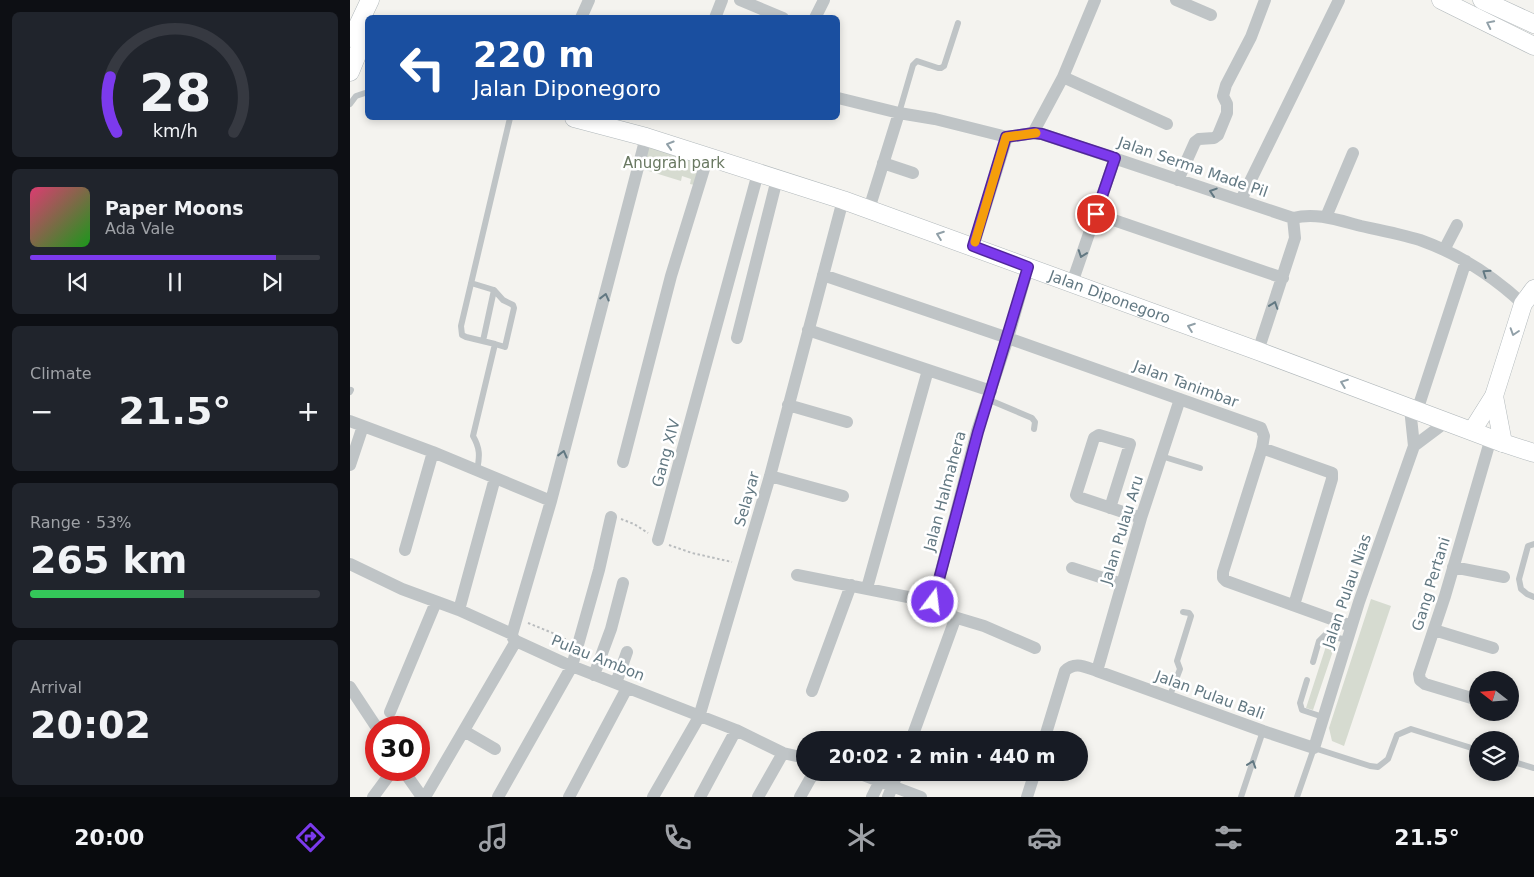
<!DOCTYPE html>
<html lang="en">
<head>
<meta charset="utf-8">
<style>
	body { margin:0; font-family:"DejaVu Sans",sans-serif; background:#20242c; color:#f1f3f6; height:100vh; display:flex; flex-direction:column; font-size:19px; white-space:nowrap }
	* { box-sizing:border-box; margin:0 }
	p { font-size:16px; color:#9ea1a6 }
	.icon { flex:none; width:28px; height:28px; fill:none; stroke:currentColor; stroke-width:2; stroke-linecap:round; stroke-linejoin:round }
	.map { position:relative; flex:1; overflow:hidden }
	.details { display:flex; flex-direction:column; gap:12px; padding:12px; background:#0d0f14; width:350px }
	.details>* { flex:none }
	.guide { position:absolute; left:15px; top:15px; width:475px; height:105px; border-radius:8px; box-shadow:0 2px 8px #0003; background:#1a4fa0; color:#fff; overflow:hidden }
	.needle { width:32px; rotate:287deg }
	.controls { position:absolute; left:1119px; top:671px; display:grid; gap:10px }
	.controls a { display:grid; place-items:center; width:50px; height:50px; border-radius:50%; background:#171b24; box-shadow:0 2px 8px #0003; font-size:25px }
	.speed { position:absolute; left:15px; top:716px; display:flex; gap:10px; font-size:25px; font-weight:700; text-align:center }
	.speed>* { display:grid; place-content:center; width:65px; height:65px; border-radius:50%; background:#171b24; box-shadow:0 2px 8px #0003; line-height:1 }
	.speed .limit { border:8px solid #d22; background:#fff; color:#111 }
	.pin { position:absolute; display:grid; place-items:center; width:42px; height:42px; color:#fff; margin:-21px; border:2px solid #fff; border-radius:50%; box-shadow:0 1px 5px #0007 }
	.me { position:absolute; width:55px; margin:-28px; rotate:15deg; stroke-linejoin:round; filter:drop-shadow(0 0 4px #0008) }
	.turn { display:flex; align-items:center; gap:18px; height:105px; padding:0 25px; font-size:22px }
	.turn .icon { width:65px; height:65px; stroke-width:2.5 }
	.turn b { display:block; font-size:35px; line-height:42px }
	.big { font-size:38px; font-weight:700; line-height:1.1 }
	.details .card { flex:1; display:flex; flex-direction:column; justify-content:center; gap:8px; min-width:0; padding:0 18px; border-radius:8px; background:#20242c }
	.details .dial { align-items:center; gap:0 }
	.dial svg { height:130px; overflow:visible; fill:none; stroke:#363941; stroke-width:7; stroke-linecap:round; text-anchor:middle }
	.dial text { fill:#f1f3f6; stroke:none }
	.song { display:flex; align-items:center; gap:15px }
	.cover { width:60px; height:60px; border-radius:8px; background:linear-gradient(135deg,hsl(340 70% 55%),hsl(120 70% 35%)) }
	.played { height:5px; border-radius:2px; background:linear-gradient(90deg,#7c3aed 85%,#363941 85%) }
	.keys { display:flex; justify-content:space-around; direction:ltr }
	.heat { display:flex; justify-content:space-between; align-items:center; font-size:28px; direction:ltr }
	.charge { height:8px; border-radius:4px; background:linear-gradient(90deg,#34c759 53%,#363941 0) }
	.trip { position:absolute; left:446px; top:731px; width:292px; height:50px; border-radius:25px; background:#171b24; box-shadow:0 2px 8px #0003; font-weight:700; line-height:50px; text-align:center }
	.dock { display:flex; height:80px; justify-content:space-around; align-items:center; background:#090b0e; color:#9ea1a6 }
	.dock .icon { width:35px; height:35px }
	.dock .selected { color:#7c3aed }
	.dock b { font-size:22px; color:#f1f3f6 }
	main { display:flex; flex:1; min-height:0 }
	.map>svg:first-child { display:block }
</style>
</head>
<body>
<main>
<section class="details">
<div class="card dial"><svg viewBox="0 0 100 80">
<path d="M14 69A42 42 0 1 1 86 69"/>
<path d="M14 69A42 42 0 0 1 10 35" stroke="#7c3aed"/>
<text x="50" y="56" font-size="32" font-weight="700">28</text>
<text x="50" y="72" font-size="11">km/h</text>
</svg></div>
<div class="card">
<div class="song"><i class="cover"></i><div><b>Paper Moons</b><p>Ada Vale</p></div></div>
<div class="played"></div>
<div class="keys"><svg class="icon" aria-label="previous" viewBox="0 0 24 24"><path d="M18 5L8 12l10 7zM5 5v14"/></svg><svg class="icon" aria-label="pause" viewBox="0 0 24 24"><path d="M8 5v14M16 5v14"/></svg><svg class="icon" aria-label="next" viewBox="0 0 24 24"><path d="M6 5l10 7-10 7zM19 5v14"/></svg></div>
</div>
<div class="card"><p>Climate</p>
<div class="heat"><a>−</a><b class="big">21.5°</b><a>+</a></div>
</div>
<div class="card"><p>Range · 53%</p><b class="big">265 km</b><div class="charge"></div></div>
<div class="card"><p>Arrival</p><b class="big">20:02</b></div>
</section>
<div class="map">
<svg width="1184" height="797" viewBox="0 0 1184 797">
	<rect width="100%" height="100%" fill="#f4f3ef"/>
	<path fill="#d6dbd0" d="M 300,140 L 363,158 L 353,187 L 340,184 L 341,179 L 332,176 L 331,181 L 292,169 Z
		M 1021,599 L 1041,606 L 994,746 L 982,741 L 979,728 Z
		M 979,637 L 987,639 L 963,710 L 956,708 Z"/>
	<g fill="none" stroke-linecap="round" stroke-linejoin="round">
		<g stroke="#b1b8bb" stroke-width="19">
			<g id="secondary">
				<path d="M 1091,0 L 1184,46"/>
				<path d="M 1132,0 L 1184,24"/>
				<path d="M 2,38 L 20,0"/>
				<path d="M 0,72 L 18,28"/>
				<path id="s1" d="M 224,118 L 296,137 L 493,200 L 908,351 L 1153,443 L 1184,453"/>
				<path d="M 1144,396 L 1153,443"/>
				<path d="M 1122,431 L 1144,396 L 1173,304 L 1184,289"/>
			</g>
		</g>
		<path stroke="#b9bcbe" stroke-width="2" stroke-dasharray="2.5 2.5" stroke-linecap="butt" d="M 271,519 L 284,524 L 298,533
			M 319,545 L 342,553 L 382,562
			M 178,623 L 215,638 L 215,648"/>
		<path stroke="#bfc4c6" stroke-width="6" d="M 0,104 L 6,96 L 18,92
			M 549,113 L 563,65 L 567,61 L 588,68 L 591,68 L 594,66 L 608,23
			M 121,283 L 144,290 L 153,300 L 163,305 L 164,308 L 155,347 L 145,344 L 123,436 C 130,448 130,456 127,470
			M 133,341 L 144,290
			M 145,344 L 116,337 L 112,335 L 111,326 L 160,118
			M 0,392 L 1,390
			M 637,399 L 682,418 L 685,422 L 684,429
			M 811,456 L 850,468
			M 1184,544 L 1178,546 L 1169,579 L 1171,589 L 1177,594 L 1184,597
			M 963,662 L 969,641 L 975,635 L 997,640
			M 957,680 L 950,703 L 952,710 L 973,717
			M 819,698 L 830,669 L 827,661 L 841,616 L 839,613 L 833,612
			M 1160,761 L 1184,768
			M 891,797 L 913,731
			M 947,797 L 964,748 L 1020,766 L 1028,767 L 1038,759 L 1047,735 L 1061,729 L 1128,750"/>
		<path stroke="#bfc4c6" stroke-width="12" d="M 390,0 L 433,18
			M 826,0 L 861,15
			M 231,18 L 239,0
			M 365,18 L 372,0
			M 465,18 L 474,0
			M 713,77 L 817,124
			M 488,98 L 549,113 L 585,119 L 657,137 L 683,133 L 692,134 L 943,218 C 966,212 988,220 1011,226 C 1030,230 1051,234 1070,240 C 1109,254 1143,276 1173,304
			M 683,133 L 713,77 L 745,0
			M 296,137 L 201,501 L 162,634 L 163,638 L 166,641 L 214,663 L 386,730 L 433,753 L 455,758
			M 533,163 L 563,173
			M 828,180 L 845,142 L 849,139 L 864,138 L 868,135 L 877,113 L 877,104 L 873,96 L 876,85 L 901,37 L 915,0
			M 891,200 L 989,0
			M 519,209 L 549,113
			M 746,214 L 933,278
			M 976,217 L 1003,153
			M 623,247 L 657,137
			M 1094,250 L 1107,225
			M 473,275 L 658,338 L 911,428 L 914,436 L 912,448 L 873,572 L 873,578 L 876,581 L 1001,626
			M 722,283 L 765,158
			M 458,330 L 641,391
			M 387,338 L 427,179
			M 908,351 L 945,238 L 943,218
			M 438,405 L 497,422
			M 1067,411 L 1116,261
			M 0,421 L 83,452 L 201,501
			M 1064,446 L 1096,422
			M 912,448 L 982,473 L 982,479 L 944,605
			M 273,462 L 321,276 L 358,156
			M 0,465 L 13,426
			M 420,476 L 493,496
			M 760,508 L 780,444 L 749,435 L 744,438 L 726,495 L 728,497 L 791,518
			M 308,540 L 408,173
			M 55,550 L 83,452
			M 0,564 L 52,589 L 109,610 L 162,634
			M 1103,567 L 1154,577
			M 722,568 L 772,584
			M 447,575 L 583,602 C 594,605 603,609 604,622 L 561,740
			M 517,588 L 578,370
			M 583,602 L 627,431 L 658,338 L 678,267
			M 109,610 L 145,478
			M 604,617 L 634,626 L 685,648
			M 1084,630 L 1143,648
			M 747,671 L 791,518 L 830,399
			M 244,675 L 261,629 L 273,583
			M 266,683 L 277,652
			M 0,687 L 27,728
			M 462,691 L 501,585
			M 1128,700 L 1075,684 L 1070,680 L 1069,674 L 1095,596 L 1141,438
			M 40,712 L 86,602
			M 114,731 L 145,749
			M 694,740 L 715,671 C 725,661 735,667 747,671 L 913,731 L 964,748 L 1009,602 L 1064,446 L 1060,408
			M 53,770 L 72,797
			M 505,772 L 571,797
			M 23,797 L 43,770
			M 75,797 L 166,641
			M 148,797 L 222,666 L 249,570 L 261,517
			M 219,797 L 277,688
			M 303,797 L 349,717 L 420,476 L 493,200
			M 350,797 L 386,730
			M 408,797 L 433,753
			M 450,797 L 464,772
			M 522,797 L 530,781
			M 538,797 L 548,772
			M 677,797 L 685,772"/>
		<use href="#secondary" stroke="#fff" stroke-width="18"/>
	</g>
	<defs><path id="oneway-chevron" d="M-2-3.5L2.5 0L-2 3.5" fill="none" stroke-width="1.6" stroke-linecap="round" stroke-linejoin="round" transform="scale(1.25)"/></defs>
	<g stroke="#91a0a8">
		<use href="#oneway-chevron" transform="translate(1140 24) rotate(-154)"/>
		<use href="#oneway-chevron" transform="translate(320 145) rotate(-163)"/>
		<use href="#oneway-chevron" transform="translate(590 235) rotate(-160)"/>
		<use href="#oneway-chevron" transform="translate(841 327) rotate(-160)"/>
		<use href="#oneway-chevron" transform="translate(1164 332) rotate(108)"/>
		<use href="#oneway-chevron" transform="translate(994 383) rotate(-159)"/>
	</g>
	<g stroke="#627882">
		<use href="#oneway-chevron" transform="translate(863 192) rotate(-162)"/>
		<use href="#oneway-chevron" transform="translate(732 254) rotate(110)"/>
		<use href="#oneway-chevron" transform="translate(1136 273) rotate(-146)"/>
		<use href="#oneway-chevron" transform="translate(255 297) rotate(-76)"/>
		<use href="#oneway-chevron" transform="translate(924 305) rotate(-71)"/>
		<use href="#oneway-chevron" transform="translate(213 454) rotate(-76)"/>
		<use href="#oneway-chevron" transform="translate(902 764) rotate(-71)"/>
	</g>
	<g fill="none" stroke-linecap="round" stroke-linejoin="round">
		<g stroke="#51269a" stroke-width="12">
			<path id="route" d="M 583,602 L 628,432 L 678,267 L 623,246 L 656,137 L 684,133 L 692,134 L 765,158 L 746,214"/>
		</g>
		<use href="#route" stroke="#7c3aed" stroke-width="9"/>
		<path stroke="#f59e0b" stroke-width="9" d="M 625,242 L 656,137 L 686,133"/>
	</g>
	<g text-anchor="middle" stroke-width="5" stroke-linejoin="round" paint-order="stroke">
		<g font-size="15" fill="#697861" stroke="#fff">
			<text x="324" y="168">Anugrah park</text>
		</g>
		<g font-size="15" fill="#627882" stroke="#fff">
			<text transform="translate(843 167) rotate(19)" y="5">Jalan Serma Made Pil</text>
			<text dy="5" stroke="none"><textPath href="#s1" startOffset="565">Jalan Diponegoro</textPath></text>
			<text transform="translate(836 384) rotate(20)" y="5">Jalan Tanimbar</text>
			<text transform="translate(316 453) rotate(-75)" y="5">Gang XIV</text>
			<text transform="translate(595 491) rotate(-75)" y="5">Jalan Halmahera</text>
			<text transform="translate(397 499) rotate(-74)" y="5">Selayar</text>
			<text transform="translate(772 530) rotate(-73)" y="5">Jalan Pulau Aru</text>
			<text transform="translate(1081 584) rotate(-73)" y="5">Gang Pertani</text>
			<text transform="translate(997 591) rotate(-71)" y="5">Jalan Pulau Nias</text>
			<text transform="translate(248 658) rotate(22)" y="5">Pulau Ambon</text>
			<text transform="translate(860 695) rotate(20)" y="5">Jalan Pulau Bali</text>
		</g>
	</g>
</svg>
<div class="controls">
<a><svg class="needle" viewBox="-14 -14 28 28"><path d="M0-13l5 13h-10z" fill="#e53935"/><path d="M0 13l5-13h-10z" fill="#9ea1a6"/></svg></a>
<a><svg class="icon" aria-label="layers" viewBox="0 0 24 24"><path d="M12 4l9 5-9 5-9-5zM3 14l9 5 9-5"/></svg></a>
</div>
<div class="speed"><div class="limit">30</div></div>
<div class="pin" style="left:746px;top:214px;background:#d93025"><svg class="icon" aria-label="arrive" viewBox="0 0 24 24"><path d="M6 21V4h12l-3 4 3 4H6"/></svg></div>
<svg class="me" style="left:583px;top:602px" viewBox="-20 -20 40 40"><circle r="17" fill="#7c3aed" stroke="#fff" stroke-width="3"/><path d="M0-11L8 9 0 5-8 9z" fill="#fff"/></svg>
<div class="trip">20:02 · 2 min · 440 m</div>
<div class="guide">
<div class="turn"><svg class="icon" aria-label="left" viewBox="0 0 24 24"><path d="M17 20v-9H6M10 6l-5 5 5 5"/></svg><div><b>220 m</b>Jalan Diponegoro</div></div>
</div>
</div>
</main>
<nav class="dock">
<b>20:00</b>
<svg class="icon selected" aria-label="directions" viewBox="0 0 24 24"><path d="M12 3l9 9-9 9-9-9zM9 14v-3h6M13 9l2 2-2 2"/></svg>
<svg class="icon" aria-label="music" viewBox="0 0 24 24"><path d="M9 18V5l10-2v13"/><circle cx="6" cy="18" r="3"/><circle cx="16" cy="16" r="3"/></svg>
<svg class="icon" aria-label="phone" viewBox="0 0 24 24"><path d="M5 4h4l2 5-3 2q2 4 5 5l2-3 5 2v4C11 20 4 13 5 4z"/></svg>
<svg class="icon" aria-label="climate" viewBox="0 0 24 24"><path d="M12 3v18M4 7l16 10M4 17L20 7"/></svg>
<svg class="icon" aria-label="car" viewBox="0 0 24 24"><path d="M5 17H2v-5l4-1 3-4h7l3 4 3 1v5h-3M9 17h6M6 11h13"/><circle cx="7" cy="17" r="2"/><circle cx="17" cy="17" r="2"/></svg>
<svg class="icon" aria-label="filters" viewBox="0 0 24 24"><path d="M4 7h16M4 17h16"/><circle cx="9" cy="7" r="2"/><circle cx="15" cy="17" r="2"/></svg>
<b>21.5°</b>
</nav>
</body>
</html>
